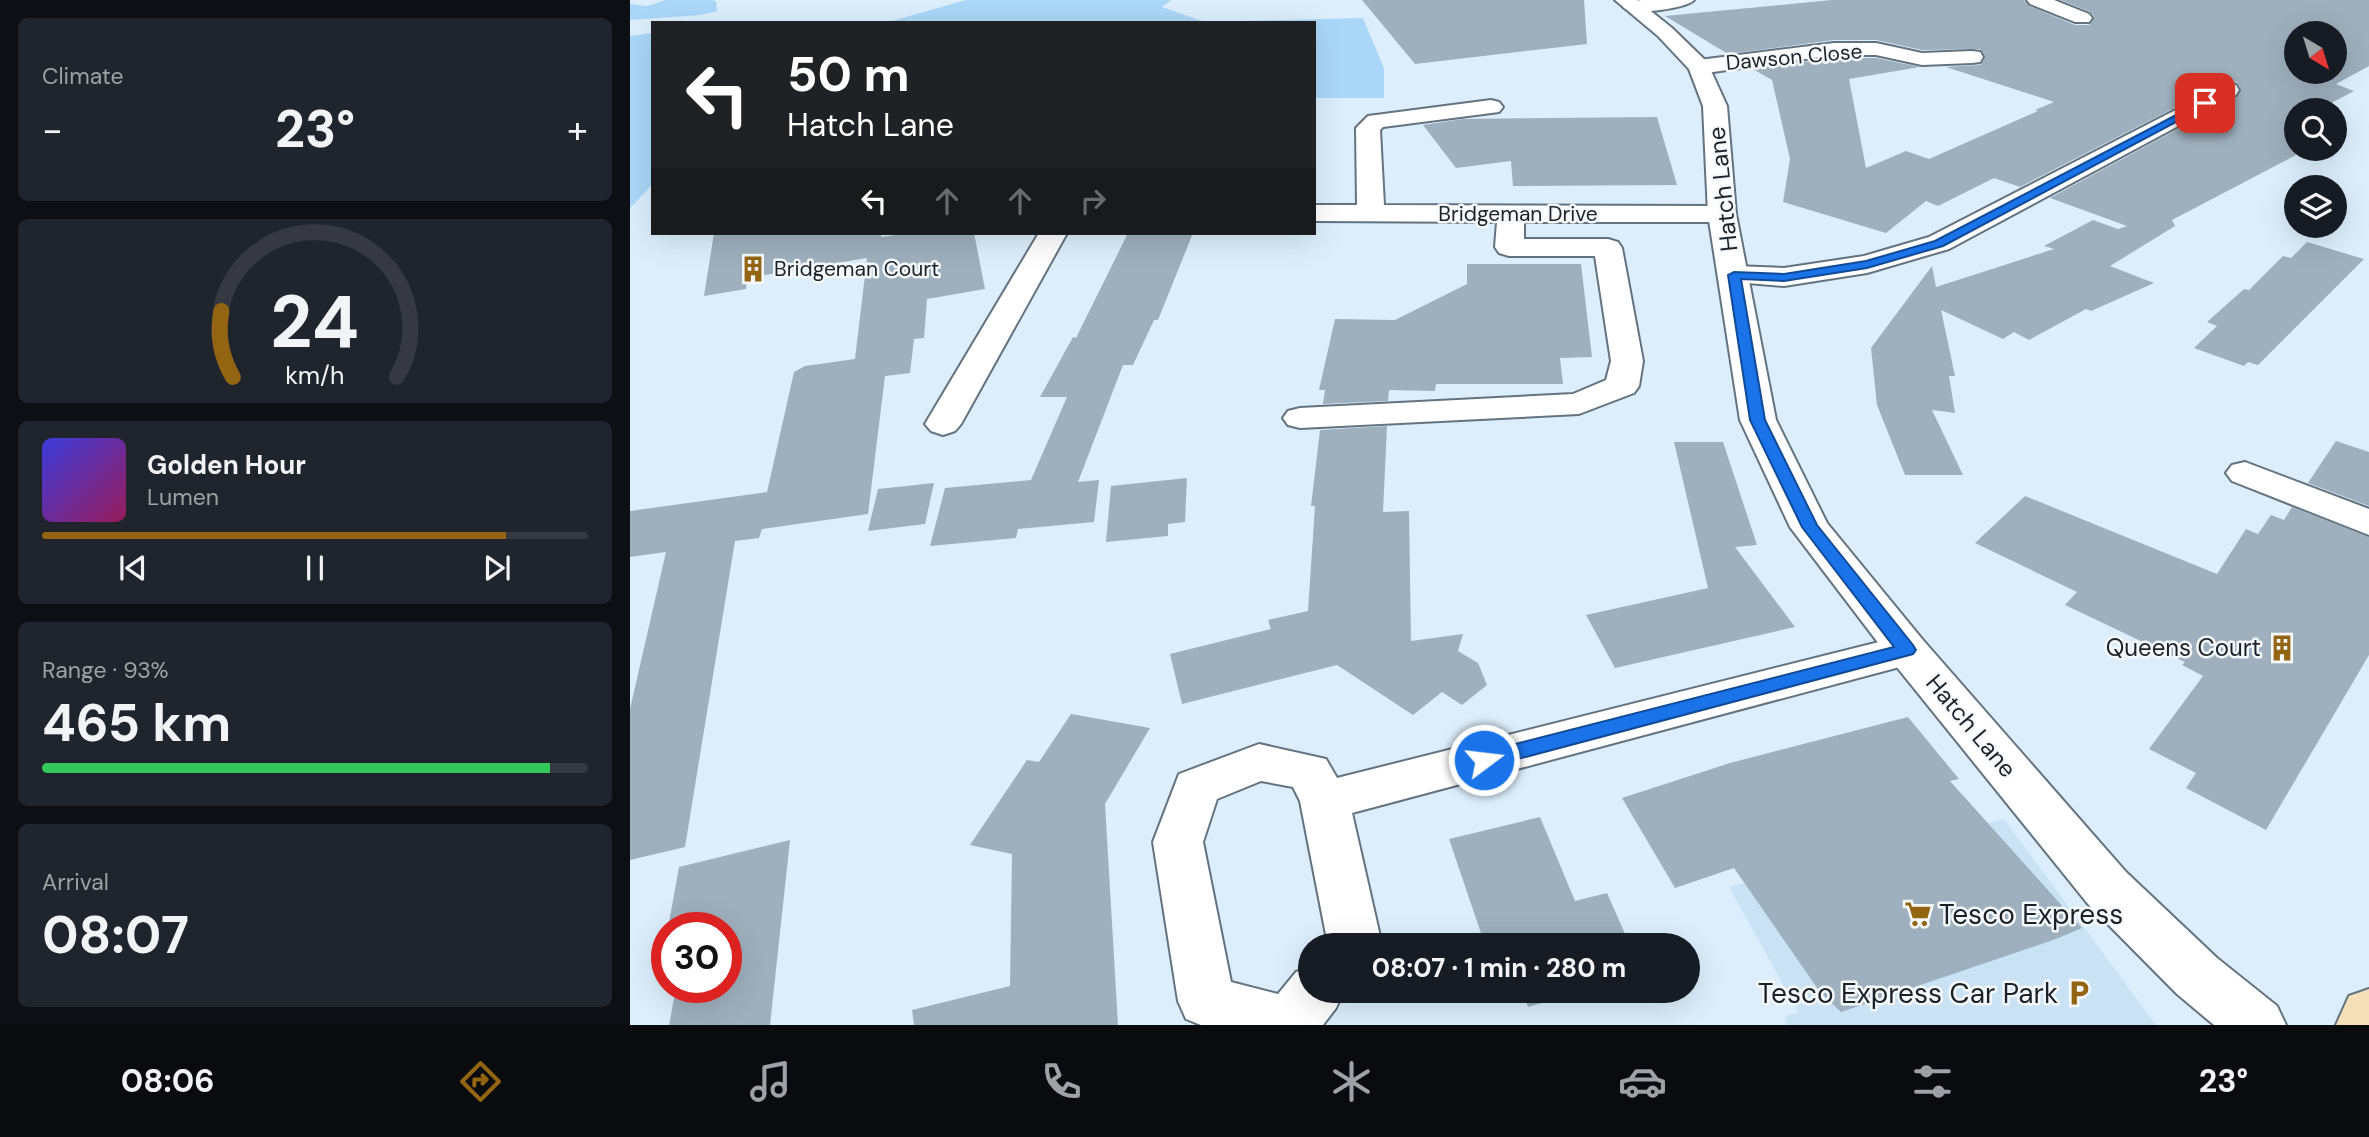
<!DOCTYPE html>
<html lang="en">
<head>
<meta charset="utf-8">
<style>
	body { margin:0; font-family:"DM Sans",sans-serif; background:#20242c; color:#f1f3f6; height:100vh; display:flex; flex-direction:column; font-size:26px; white-space:nowrap }
	* { box-sizing:border-box; margin:0 }
	p { font-size:23px; color:#9ea1a6 }
	.icon { flex:none; width:38px; height:38px; fill:none; stroke:currentColor; stroke-width:2; stroke-linecap:round; stroke-linejoin:round }
	.map { position:relative; flex:1; overflow:hidden }
	.panel { display:flex; flex-direction:column; gap:18px; padding:18px; background:#0d0f14; width:630px }
	.panel>* { flex:none }
	.top-card { position:absolute; left:21px; top:21px; width:665px; height:214px; border-radius:0px; box-shadow:0 7px 28px #0002; background:#202124; color:#fff; overflow:hidden }
	.needle { width:46px; rotate:142deg }
	.controls { position:absolute; left:1654px; top:21px; display:grid; gap:14px }
	.controls a { display:grid; place-items:center; width:63px; height:63px; border-radius:50%; background:#171b24; box-shadow:0 7px 28px #0002; font-size:35px }
	.speed { position:absolute; left:21px; top:912px; display:flex; gap:14px; font-size:35px; font-weight:700; text-align:center }
	.speed>* { display:grid; place-content:center; width:91px; height:91px; border-radius:50%; background:#171b24; box-shadow:0 7px 28px #0002; line-height:1 }
	.speed .limit { border:10px solid #d22; background:#fff; color:#111 }
	.pin { position:absolute; display:grid; place-items:center; width:60px; height:60px; color:#fff; margin:-30px; border-radius:14px; box-shadow:0 4px 10px #0006 }
	.me { position:absolute; width:77px; margin:-38px; rotate:75deg; stroke-linejoin:round; filter:drop-shadow(0 0 5px #0008) }
	.turn { display:flex; align-items:center; gap:24px; height:147px; padding:0 21px; font-size:32px }
	.turn .icon { width:91px; height:91px; stroke-width:2.5 }
	.turn b { display:block; font-size:49px; line-height:60px }
	.lanes { display:flex; align-items:center; height:66px; padding:0 21px; background:#0003; justify-content:center; gap:35px; direction:ltr }
	.lanes .off { opacity:.35 }
	.big { font-size:52px; font-weight:700; line-height:1.1 }
	.panel .widget { flex:1; display:flex; flex-direction:column; justify-content:center; gap:10px; min-width:0; padding:0 24px; border-radius:10px; background:#20242c }
	.panel .dial { align-items:center; gap:0 }
	.dial svg { height:182px; overflow:visible; fill:none; stroke:#363941; stroke-width:7; stroke-linecap:round; text-anchor:middle }
	.dial text { fill:#f1f3f6; stroke:none }
	.song { display:flex; align-items:center; gap:21px }
	.cover { width:84px; height:84px; border-radius:10px; background:linear-gradient(135deg,hsl(240 70% 55%),hsl(330 70% 35%)) }
	.played { height:7px; border-radius:4px; background:linear-gradient(90deg,#936512 85%,#363941 85%) }
	.keys { display:flex; justify-content:space-around; direction:ltr }
	.heat { display:flex; justify-content:space-between; align-items:center; font-size:38px; direction:ltr }
	.charge { height:10px; border-radius:5px; background:linear-gradient(90deg,#34c759 93%,#363941 0) }
	.trip { position:absolute; left:668px; top:933px; width:402px; height:70px; border-radius:35px; background:#171b24; box-shadow:0 7px 28px #0002; font-weight:700; line-height:70px; text-align:center }
	.dock { display:flex; height:112px; justify-content:space-around; align-items:center; background:#090b0e; color:#9ea1a6 }
	.dock .icon { width:49px; height:49px }
	.dock .selected { color:#936512 }
	.dock b { font-size:32px; color:#f1f3f6 }
	main { display:flex; flex:1; min-height:0 }
	.map>svg:first-child { display:block }
</style>
</head>
<body>
<main>
<section class="panel">
<div class="widget"><p>Climate</p>
<div class="heat"><a>−</a><b class="big">23°</b><a>+</a></div>
</div>
<div class="widget dial"><svg viewBox="0 0 100 80">
<path d="M14 69A42 42 0 1 1 86 69"/>
<path d="M14 69A42 42 0 0 1 9 40" stroke="#936512"/>
<text x="50" y="56" font-size="32" font-weight="700">24</text>
<text x="50" y="72" font-size="11">km/h</text>
</svg></div>
<div class="widget">
<div class="song"><i class="cover"></i><div><b>Golden Hour</b><p>Lumen</p></div></div>
<div class="played"></div>
<div class="keys"><svg class="icon" aria-label="previous" viewBox="0 0 24 24"><path d="M18 5L8 12l10 7zM5 5v14"/></svg><svg class="icon" aria-label="pause" viewBox="0 0 24 24"><path d="M8 5v14M16 5v14"/></svg><svg class="icon" aria-label="next" viewBox="0 0 24 24"><path d="M6 5l10 7-10 7zM19 5v14"/></svg></div>
</div>
<div class="widget"><p>Range · 93%</p><b class="big">465 km</b><div class="charge"></div></div>
<div class="widget"><p>Arrival</p><b class="big">08:07</b></div>
</section>
<div class="map">
<svg width="1739" height="1025" viewBox="0 0 1739 1025">
	<rect width="100%" height="100%" fill="#dceefc"/>
	<path fill="#c9e2f4" d="M 1374,819 L 1526,1025 L 1157,1025 L 1155,1016 L 1169,1013 L 1099,887 Z"/>
	<path fill="#aad7f8" d="M 36,0 L 81,0 L 86,1 L 87,11 L 70,15 L 0,20 L 0,4 L 17,6 Z
		M 336,0 L 541,0 L 532,7 L 575,22 L 733,18 L 754,68 L 754,98 L 684,98 L 684,23 L 255,23 Z
		M 23,33 L 23,184 L 0,208 L 0,36 Z"/>
	<path fill="#9eb0bd" fill-rule="evenodd" d="M 732,0 L 954,0 L 957,44 L 785,64 Z
		M 1202,0 L 1394,0 L 1399,6 L 1445,25 L 1459,25 L 1464,16 L 1460,12 L 1431,0 L 1739,0 L 1739,66 L 1706,84 L 1724,91 L 1690,109 L 1694,110 L 1666,110 L 1666,155 L 1542,220 L 1545,226 L 1480,266 L 1524,283 L 1461,311 L 1456,309 L 1399,340 L 1384,332 L 1373,339 L 1311,310 L 1325,376 L 1319,376 L 1325,413 L 1302,410 L 1333,475 L 1275,475 L 1247,405 L 1241,348 L 1302,266 L 1306,287 L 1424,249 L 1414,246 L 1463,220 L 1488,229 L 1497,226 L 1420,198 L 1607,97 L 1611,89 L 1607,82 L 1597,81 L 1390,187 L 1364,178 L 1308,206 L 1296,201 L 1256,233 L 1153,202 L 1160,159 L 1142,80 L 1123,69 L 1204,58 L 1246,58 L 1290,67 L 1219,79 L 1236,168 L 1276,151 L 1299,159 L 1408,111 L 1405,110 L 1424,102 L 1316,67 L 1350,65 L 1355,58 L 1350,49 L 1292,50 L 1246,40 L 1204,40 L 1098,54 L 1035,16 ZM 1666,33 L 1704,33 L 1704,72 L 1666,72 Z
		M 1027,117 L 1047,185 L 883,186 L 881,161 L 826,168 L 793,125 L 833,119 Z
		M 84,233 L 251,233 L 251,237 L 280,233 L 344,233 L 355,289 L 297,299 L 294,338 L 284,339 L 280,373 L 255,376 L 238,514 L 132,529 L 129,538 L 105,541 L 55,847 L 0,860 L 0,709 L 36,552 L 0,557 L 0,511 L 137,492 L 164,372 L 175,366 L 225,359 L 237,258 L 117,278 L 116,289 L 74,296 Z
		M 498,233 L 563,233 L 528,320 L 524,320 L 503,365 L 493,365 L 448,482 L 469,480 L 464,522 L 388,529 L 386,538 L 300,546 L 315,488 L 401,480 L 437,397 L 410,397 L 443,337 L 446,338 Z
		M 1677,242 L 1734,259 L 1628,365 L 1618,362 L 1614,366 L 1564,348 L 1587,326 L 1577,322 L 1614,289 L 1619,290 L 1653,256 L 1661,258 Z
		M 837,264 L 951,264 L 962,357 L 930,358 L 933,384 L 806,384 L 805,391 L 759,390 L 758,401 L 693,404 L 695,390 L 689,390 L 705,319 L 765,320 L 837,284 Z
		M 757,426 L 753,512 L 779,511 L 781,641 L 833,634 L 828,651 L 848,663 L 857,685 L 832,705 L 812,692 L 783,715 L 707,665 L 552,704 L 540,654 L 641,629 L 638,620 L 678,611 L 685,506 L 681,506 L 690,430 Z
		M 1706,441 L 1739,452 L 1739,506 L 1678,483 Z
		M 1044,442 L 1093,442 L 1127,545 L 1105,547 L 1165,627 L 985,668 L 956,615 L 1078,588 Z
		M 557,478 L 555,522 L 538,524 L 538,536 L 476,542 L 481,486 Z
		M 304,483 L 295,524 L 238,531 L 248,489 Z
		M 1395,496 L 1587,574 L 1616,529 L 1628,534 L 1641,515 L 1654,520 L 1662,507 L 1739,537 L 1739,655 L 1636,830 L 1556,788 L 1566,773 L 1519,749 L 1573,676 L 1552,665 L 1555,662 L 1435,605 L 1447,592 L 1345,543 Z
		M 441,714 L 520,728 L 475,804 L 488,1025 L 284,1025 L 282,1010 L 380,986 L 382,854 L 340,845 L 397,760 L 409,762 Z
		M 1278,717 L 1329,779 L 1320,781 L 1452,928 L 1426,939 L 1211,1012 L 1190,992 L 1104,868 L 1045,888 L 992,798 L 1100,763 Z
		M 910,817 L 945,901 L 977,893 L 1000,945 L 855,945 L 819,839 Z
		M 160,840 L 140,1025 L 39,1025 L 46,987 L 96,987 L 96,928 L 38,928 L 49,867 Z
		M 892,990 L 957,990 L 898,1007 Z"/>
	<g fill="none" stroke-linecap="round" stroke-linejoin="round">
		<g stroke="#63737f" stroke-width="4">
			<path id="minor" d="M 1011,0 L 1064,0 C 1056,9 1001,16 993,7 L 996,3 Z
				M 1397,0 L 1424,0 L 1459,14 L 1462,18 L 1459,22 L 1445,22 L 1400,4 Z
				M 1204,43 L 1246,43 L 1292,53 L 1342,51 L 1350,52 L 1353,57 L 1350,62 L 1342,63 L 1292,65 L 1246,55 L 1204,55 L 1069,74 L 1061,72 L 1058,67 L 1061,62 L 1069,60 Z
				M 1598,83 L 1606,85 L 1609,90 L 1606,95 L 1319,249 L 1237,273 L 1154,286 L 1094,281 L 1089,275 L 1094,269 L 1104,266 L 1154,268 L 1234,256 L 1299,237 Z
				M 861,100 L 869,102 L 873,107 L 869,112 L 753,127 L 750,130 L 754,205 L 1092,206 L 1102,208 L 1106,214 L 1102,220 L 1092,222 L 894,222 L 894,239 L 978,239 L 988,242 L 992,248 L 1013,361 L 1009,386 L 1004,393 L 949,414 L 670,428 L 658,425 L 653,418 L 658,411 L 670,408 L 943,394 L 976,380 L 981,361 L 965,256 L 879,256 L 869,253 L 865,247 L 867,222 L 684,221 L 684,205 L 727,205 L 726,128 L 738,116 Z
				M 409,233 L 437,233 L 331,424 L 325,431 L 313,435 L 301,431 L 295,424 Z
				M 1615,462 L 1739,509 L 1739,535 L 1602,481 L 1596,473 L 1602,465 Z
				M 1277,635 L 1292,639 L 1299,650 L 1292,661 L 722,813 L 752,945 L 698,945 L 670,801 L 663,787 L 631,781 L 587,799 L 573,842 L 601,982 L 648,994 L 666,972 L 681,967 L 681,990 L 714,990 L 706,1008 L 693,1025 L 571,1025 L 556,1019 L 548,1001 L 523,842 L 549,774 L 629,744 L 696,759 L 707,778 Z"/>
		</g>
		<g stroke="#63737f" stroke-width="4">
			<path id="tertiary" d="M 985,0 L 1007,0 L 1042,28 L 1077,62 L 1097,106 L 1106,214 L 1146,420 L 1197,523 L 1292,639 L 1496,872 L 1587,958 L 1647,1006 L 1656,1025 L 1584,1025 L 1547,994 L 1458,904 L 1262,661 L 1160,527 L 1110,420 L 1078,214 L 1073,106 L 1059,69 L 1028,36 Z"/>
		</g>
		<g stroke="#63737f" stroke-width="4">
			<path id="secondary" d="M 1739,989 L 1739,1025 L 1706,1025 L 1719,996 Z"/>
		</g>
		<use href="#minor" fill="#fff" fill-rule="evenodd"/>
		<use href="#tertiary" fill="#fff" fill-rule="evenodd"/>
		<use href="#secondary" fill="#f4dfb8" fill-rule="evenodd"/>
	</g>
	<path fill="#1a73e8" stroke="#114b97" stroke-width="2" d="M 1575,100 L 1580,103 L 1578,105 L 1313,246 L 1237,268 L 1154,281 L 1111,279 L 1135,420 L 1187,525 L 1283,645 L 1286,650 L 1283,654 L 854,768 L 847,765 L 844,760 L 847,755 L 854,752 L 1264,647 L 1172,527 L 1120,420 L 1098,275 L 1104,272 L 1154,274 L 1236,261 L 1305,241 Z"/>
	<defs>
		<g id="building-bare" transform="scale(2.1)"><path d="M-4-6H4V6H1V3H-1V6H-4ZM-2.5-4.3h1.7v1.8h-1.7ZM.8-4.3h1.7v1.8H.8ZM-2.5-1h1.7V.8h-1.7ZM.8-1h1.7V.8H.8Z" fill="#936512" stroke="#f6f9fc" stroke-width="2.5" paint-order="stroke"/></g>
		<g id="supermarket-bare" transform="scale(2.1)"><path d="M-6-5.5h2.5l.6 2H6L4.5 2H-2.5L-4.4-4H-6ZM-1.5 3.2a1.3 1.3 0 1 0 .1 0ZM3 3.2a1.3 1.3 0 1 0 .1 0Z" fill="#936512" stroke="#f6f9fc" stroke-width="2.5" paint-order="stroke"/></g>
		<g id="parking-bare" transform="scale(2.1)"><path d="M-3.5-5.5H1a3.5 3.5 0 0 1 0 7H-1V5.5H-3.5ZM-1-3.4V-.6H.8a1.4 1.4 0 0 0 0-2.8Z" fill="#936512" stroke="#f6f9fc" stroke-width="2.5" paint-order="stroke"/></g>
	</defs>
	<g fill-rule="evenodd">
		<use href="#building-bare" x="123" y="269"/>
		<use href="#building-bare" x="1652" y="648"/>
		<use href="#supermarket-bare" x="1288" y="914"/>
		<use href="#parking-bare" x="1449" y="993"/>
	</g>
	<g text-anchor="middle" stroke-width="5" stroke-linejoin="round" paint-order="stroke">
		<g font-size="21" fill="#1b2227" stroke="#f6f9fc">
			<text transform="translate(1164 57) rotate(-5)" y="7">Dawson Close</text>
			<text x="888" y="221">Bridgeman Drive</text>
		</g>
		<g font-size="21" fill="#1b2227" stroke="#f6f9fc" text-anchor="start">
			<text x="144" y="276">Bridgeman Court</text>
		</g>
		<g font-size="24" fill="#1b2227" stroke="#f6f9fc">
			<text transform="translate(1093 189) rotate(-96)" y="8">Hatch Lane</text>
			<text transform="translate(1341 726) rotate(50)" y="8">Hatch Lane</text>
		</g>
		<g font-size="24" fill="#1b2227" stroke="#f6f9fc" text-anchor="end">
			<text x="1631" y="656">Queens Court</text>
		</g>
		<g font-size="28" fill="#1b2227" stroke="#f6f9fc" text-anchor="start">
			<text x="1309" y="924">Tesco Express</text>
			<text x="1428" y="1003" text-anchor="end">Tesco Express Car Park</text>
		</g>
	</g>
</svg>
<div class="controls">
<a><svg class="needle" viewBox="-14 -14 28 28"><path d="M0-13l5 13h-10z" fill="#e53935"/><path d="M0 13l5-13h-10z" fill="#9ea1a6"/></svg></a>
<a><svg class="icon" aria-label="search" viewBox="0 0 24 24"><circle cx="10" cy="10" r="6"/><path d="M15 15l6 6"/></svg></a>
<a><svg class="icon" aria-label="layers" viewBox="0 0 24 24"><path d="M12 4l9 5-9 5-9-5zM3 14l9 5 9-5"/></svg></a>
</div>
<div class="speed"><div class="limit">30</div></div>
<div class="pin" style="left:1575px;top:103px;background:#d93025"><svg class="icon" aria-label="arrive" viewBox="0 0 24 24"><path d="M6 21V4h12l-3 4 3 4H6"/></svg></div>
<svg class="me" style="left:854px;top:760px" viewBox="-20 -20 40 40"><circle r="17" fill="#1a73e8" stroke="#fff" stroke-width="3"/><path d="M0-11L8 9 0 5-8 9z" fill="#fff"/></svg>
<div class="trip">08:07 · 1 min · 280 m</div>
<div class="top-card">
<div class="turn"><svg class="icon" aria-label="left" viewBox="0 0 24 24"><path d="M17 20v-9H6M10 6l-5 5 5 5"/></svg><div><b>50 m</b>Hatch Lane</div></div>
<div class="lanes"><svg class="icon" aria-label="left" viewBox="0 0 24 24"><path d="M17 20v-9H6M10 6l-5 5 5 5"/></svg><svg class="icon off" aria-label="ahead" viewBox="0 0 24 24"><path d="M12 20V5M6 11l6-6 6 6"/></svg><svg class="icon off" aria-label="ahead" viewBox="0 0 24 24"><path d="M12 20V5M6 11l6-6 6 6"/></svg><svg class="icon off" aria-label="right" viewBox="0 0 24 24"><path d="M7 20v-9h11M14 6l5 5-5 5"/></svg></div>
</div>
</div>
</main>
<nav class="dock">
<b>08:06</b>
<svg class="icon selected" aria-label="directions" viewBox="0 0 24 24"><path d="M12 3l9 9-9 9-9-9zM9 14v-3h6M13 9l2 2-2 2"/></svg>
<svg class="icon" aria-label="music" viewBox="0 0 24 24"><path d="M9 18V5l10-2v13"/><circle cx="6" cy="18" r="3"/><circle cx="16" cy="16" r="3"/></svg>
<svg class="icon" aria-label="phone" viewBox="0 0 24 24"><path d="M5 4h4l2 5-3 2q2 4 5 5l2-3 5 2v4C11 20 4 13 5 4z"/></svg>
<svg class="icon" aria-label="climate" viewBox="0 0 24 24"><path d="M12 3v18M4 7l16 10M4 17L20 7"/></svg>
<svg class="icon" aria-label="car" viewBox="0 0 24 24"><path d="M5 17H2v-5l4-1 3-4h7l3 4 3 1v5h-3M9 17h6M6 11h13"/><circle cx="7" cy="17" r="2"/><circle cx="17" cy="17" r="2"/></svg>
<svg class="icon" aria-label="filters" viewBox="0 0 24 24"><path d="M4 7h16M4 17h16"/><circle cx="9" cy="7" r="2"/><circle cx="15" cy="17" r="2"/></svg>
<b>23°</b>
</nav>
</body>
</html>
